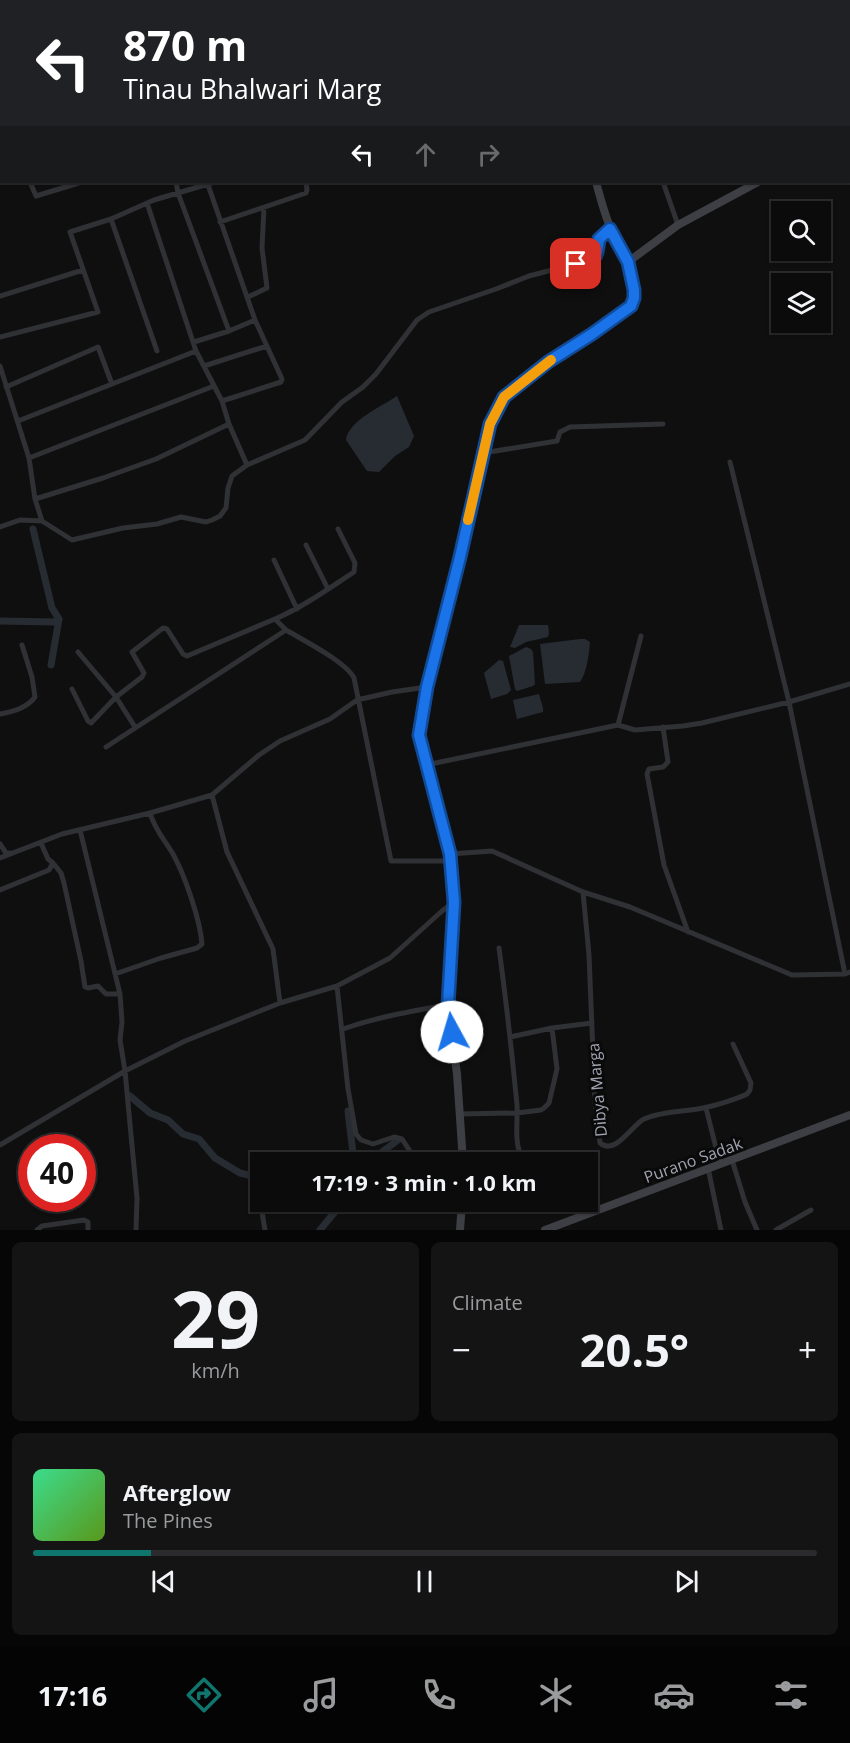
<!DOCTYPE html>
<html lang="en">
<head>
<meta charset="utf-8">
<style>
	body { margin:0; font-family:"Open Sans",sans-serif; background:#141415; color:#f1f3f6; height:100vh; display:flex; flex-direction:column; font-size:22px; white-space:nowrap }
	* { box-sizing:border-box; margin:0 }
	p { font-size:20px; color:#9a9b9d }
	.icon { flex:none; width:33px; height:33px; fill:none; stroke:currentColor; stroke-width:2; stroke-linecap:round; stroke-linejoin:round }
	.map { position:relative; height:1230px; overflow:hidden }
	.sheet { display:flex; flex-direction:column; gap:12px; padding:12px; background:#060607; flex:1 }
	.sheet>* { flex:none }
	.guide { position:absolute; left:0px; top:0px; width:850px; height:183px; box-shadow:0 2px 4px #0004,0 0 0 2px #2b2b2d; background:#202124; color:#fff; overflow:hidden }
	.tools { position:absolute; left:771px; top:201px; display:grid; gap:12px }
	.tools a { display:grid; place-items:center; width:60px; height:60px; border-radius:0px; background:#0b0b0c; box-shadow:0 2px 4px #0004,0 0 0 2px #2b2b2d; font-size:30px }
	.speed { position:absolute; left:18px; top:1134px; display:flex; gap:12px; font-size:30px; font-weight:700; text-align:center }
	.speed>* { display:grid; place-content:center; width:78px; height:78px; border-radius:50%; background:#0b0b0c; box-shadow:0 2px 4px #0004,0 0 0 2px #2b2b2d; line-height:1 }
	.speed .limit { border:9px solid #d22; background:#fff; color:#111 }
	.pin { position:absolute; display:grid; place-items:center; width:51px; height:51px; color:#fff; margin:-26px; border-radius:12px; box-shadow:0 3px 9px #0006 }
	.me { position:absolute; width:66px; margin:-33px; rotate:354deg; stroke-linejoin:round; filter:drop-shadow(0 0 4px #0008) }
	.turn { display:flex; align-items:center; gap:21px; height:126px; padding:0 24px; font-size:27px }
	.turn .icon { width:78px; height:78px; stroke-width:2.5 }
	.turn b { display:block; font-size:42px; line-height:51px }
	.lanes { display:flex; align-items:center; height:57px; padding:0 24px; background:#0003; justify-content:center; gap:30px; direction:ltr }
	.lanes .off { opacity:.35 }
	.big { font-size:45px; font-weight:700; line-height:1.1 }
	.sheet .card { flex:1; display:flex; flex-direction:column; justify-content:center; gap:9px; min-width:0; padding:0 21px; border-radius:9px; background:#141415 }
	.sheet .dial { align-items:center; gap:0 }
	.dial b { font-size:78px; line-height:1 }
	.song { display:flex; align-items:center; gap:18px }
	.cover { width:72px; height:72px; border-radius:9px; background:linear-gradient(135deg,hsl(150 70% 55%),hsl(90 70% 35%)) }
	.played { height:6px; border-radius:3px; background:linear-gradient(90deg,#0f766e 15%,#2b2b2d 15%) }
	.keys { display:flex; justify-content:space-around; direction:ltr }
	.heat { display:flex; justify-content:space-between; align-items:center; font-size:33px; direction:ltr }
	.sheet .tiles { flex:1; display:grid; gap:12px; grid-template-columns:1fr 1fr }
	.card:last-child { grid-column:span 2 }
	.trip { position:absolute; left:250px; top:1152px; width:348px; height:60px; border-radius:0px; background:#0b0b0c; box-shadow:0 2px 4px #0004,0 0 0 2px #2b2b2d; font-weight:700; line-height:60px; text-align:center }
	.menu { display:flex; height:96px; justify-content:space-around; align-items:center; background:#040405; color:#9a9b9d }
	.menu .icon { width:42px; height:42px }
	.menu .active { color:#0f766e }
	.menu b { font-size:27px; color:#f1f3f6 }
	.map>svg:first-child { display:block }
</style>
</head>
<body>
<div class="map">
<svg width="850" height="1230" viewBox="0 0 850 1230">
	<rect width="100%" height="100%" fill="#0f0f10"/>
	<path fill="#272c32" d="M 397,396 L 414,436 L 409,447 L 395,456 L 379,472 L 367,471 L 346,440 C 349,420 381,407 397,396 Z
		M 519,625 L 548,625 L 549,632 L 548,637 L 526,642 L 515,648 L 510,647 Z
		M 580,639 L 585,639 L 590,642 C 589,654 587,672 580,682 L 545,684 L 540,644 Z
		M 526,647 L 531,649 L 533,652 L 535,684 L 533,686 L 517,691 L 515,689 L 509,656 Z
		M 499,660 L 503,661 L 511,690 L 507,694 L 491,699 L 484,673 Z
		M 539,694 L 543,708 L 543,712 L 517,719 L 513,700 Z"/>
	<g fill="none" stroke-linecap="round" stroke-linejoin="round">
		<path stroke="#272c32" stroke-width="7" d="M 33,529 L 52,608 L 59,619 L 51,665
			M 0,621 L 54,622 L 59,619
			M 130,1096 L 150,1113 L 168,1120 L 183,1134 L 199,1139 L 215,1158 L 240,1173 L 261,1178
			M 348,1111 L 354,1162
			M 359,1162 L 374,1158 L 398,1140
			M 320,1230 L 343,1202"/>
		<path stroke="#303135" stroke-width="5" d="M 11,0 L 12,2
			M 150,0 L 150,2
			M 182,0 L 183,2
			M 219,0 L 219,2
			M 780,0 L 781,2
			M 835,0 L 835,2
			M 133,2 L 137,0
			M 245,2 L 246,0
			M 506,2 L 510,0
			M 849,41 L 850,44
			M 0,50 L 2,49
			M 0,96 L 2,100
			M 849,145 L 850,145
			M 30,182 L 36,196 L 82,182
			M 176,182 L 178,193 L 229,331
			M 207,182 L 255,320 L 282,379 L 281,382 L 222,401
			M 663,182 L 678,225
			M 147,203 L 196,351 L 222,401 L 229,424 L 247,465
			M 111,219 L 157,351
			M 220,222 L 306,193 L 307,190 L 306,182
			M 0,296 L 83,270
			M 248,297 L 267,288 L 262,248 L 264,208
			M 0,337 L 98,312 L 70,232 L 111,219 L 154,200 L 215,182
			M 194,342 L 229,331 L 255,320
			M 0,366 L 29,458 L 35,499 L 42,521
			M 204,366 L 267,346
			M 6,387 L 98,347 L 112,384
			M 18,421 L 196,351
			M 483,453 L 557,441 L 560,432 L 570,427 L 663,424
			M 29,458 L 214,386
			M 730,462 L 789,702 L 845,974
			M 35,499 L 103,478 L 156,459 L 229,424
			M 0,527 L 20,520 L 42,521 L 72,540 L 123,528 L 157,524 L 181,517 L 206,522 L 212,520 L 220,516 L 226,508 L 228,488 L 232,476 L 247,465 L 305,440 L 342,402 L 363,387 L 376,374 L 417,320 L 429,312 L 496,289 L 529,276 L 591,260 L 598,253 L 599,239 L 610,229
			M 306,545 L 328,589
			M 274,560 L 297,609
			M 286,630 L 275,619 C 303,607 328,589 354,572 L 355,563 L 338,529
			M 78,652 L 116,697 L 135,727
			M 72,689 L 88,721 L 91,723 L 116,697 L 142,677 L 144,673 L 132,652 L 163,628 L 167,629 L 183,654 L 187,656 L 275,619
			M 0,714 C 13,712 27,708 35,697 L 32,677 L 22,645
			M 618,725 L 641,636
			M 663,727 L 668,762 L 663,767 L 649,769 L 647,774 L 664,865 L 688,932
			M 106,747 L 286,630 C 303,640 346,662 354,678 L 391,861 L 451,861
			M 426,765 L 618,725 L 635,730 L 683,726 L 702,723 L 789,702 L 850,684
			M 212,795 L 227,852 L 273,949 L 280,1003
			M 80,830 L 120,994 L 122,1022 L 120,1040 L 125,1071 L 133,1156 L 137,1198 L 136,1230
			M 0,844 L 6,853 L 10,853
			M 450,854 L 492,851 L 583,892 L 630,907 L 792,975 L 845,974 L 850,972
			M 0,858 L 62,834 L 150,813 L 212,795 L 259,755 L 280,741 L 330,719 L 357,700 L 392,692 L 427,687
			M 53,863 L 61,873 L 64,883 L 81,961 L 85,987 L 88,988 L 98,986 L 106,994 L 120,994
			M 0,890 L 49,870 L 53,863 L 48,859 L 41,843
			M 583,892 L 589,955 L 595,1103 L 600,1143 C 615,1156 632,1125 644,1119 C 662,1111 684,1112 703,1108 C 714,1106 737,1099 747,1094 L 750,1090 L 751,1083 L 733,1044
			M 499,948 C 506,1000 512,1053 517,1105 C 518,1120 514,1142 521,1155 L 543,1154
			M 115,974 L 161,958 L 197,948 L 202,944 C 200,919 185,876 173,854 C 164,839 155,830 150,813
			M 337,986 L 348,1089 L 356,1134 L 361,1140 L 373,1144 L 394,1137 L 402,1139 L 417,1162
			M 343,1029 C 377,1017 412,1011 448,1005
			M 510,1037 L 552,1028 L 592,1023
			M 706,1108 L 720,1164
			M 460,1114 L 517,1113 L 541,1110 L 544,1108 L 549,1103 L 557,1069 L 552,1028
			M 0,1145 L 125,1071 L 185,1041 L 280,1003 L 337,986 L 390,958 L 442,911 L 454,902
			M 732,1160 L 745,1202 L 757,1230
			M 708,1168 L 721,1230
			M 259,1194 L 265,1230
			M 430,1202 L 433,1204 L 439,1204 L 444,1202
			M 37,1230 L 42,1226 L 84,1220 L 88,1222 L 88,1230
			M 776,1230 L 811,1210"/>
		<path stroke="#3e3f45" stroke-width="8" d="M 558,0 L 558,2
			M 849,165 L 850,165
			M 628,262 L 678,225 L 758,182
			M 463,1162 L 457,1074 L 448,1005 L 454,902 L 450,854 L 419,735 L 427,687 L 460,557 L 490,424 L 504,397 L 517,386 L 631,306 C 643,277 619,253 610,227 C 604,212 600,197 596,182
			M 460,1230 L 462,1202
			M 545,1230 L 850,1115"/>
	</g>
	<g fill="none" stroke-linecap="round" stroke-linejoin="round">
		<g stroke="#114b97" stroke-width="15">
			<path id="route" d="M 452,1032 L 448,1005 L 454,902 L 450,854 L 419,735 L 427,687 L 460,557 L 490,424 L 504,397 L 548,362 L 592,334 L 631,306 L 634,298 L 634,290 L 628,262 L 610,229 L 599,239 C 596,260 598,258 576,264"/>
		</g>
		<use href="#route" stroke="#1a73e8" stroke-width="10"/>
		<path stroke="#f59e0b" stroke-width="10" d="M 468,520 L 490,424 L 504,397 L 551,360"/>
	</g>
	<g text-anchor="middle" stroke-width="6" stroke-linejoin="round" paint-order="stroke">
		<g font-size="16" fill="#a1a4b0" stroke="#0a0a0b">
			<text transform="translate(597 1090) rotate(-95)" y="6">Dibya Marga</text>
			<text transform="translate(693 1160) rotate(-20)" y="6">Purano Sadak</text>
		</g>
	</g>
</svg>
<div class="tools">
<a><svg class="icon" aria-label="search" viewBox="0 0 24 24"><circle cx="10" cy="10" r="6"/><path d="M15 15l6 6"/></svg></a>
<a><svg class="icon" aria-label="layers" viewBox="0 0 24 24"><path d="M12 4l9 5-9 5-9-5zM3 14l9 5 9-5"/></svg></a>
</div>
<div class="speed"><div class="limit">40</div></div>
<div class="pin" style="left:576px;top:264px;background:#d93025"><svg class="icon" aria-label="arrive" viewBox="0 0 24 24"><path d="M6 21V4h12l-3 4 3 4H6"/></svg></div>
<svg class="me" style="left:452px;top:1032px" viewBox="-20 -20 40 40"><circle r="19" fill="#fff"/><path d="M0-13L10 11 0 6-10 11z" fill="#1a73e8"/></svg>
<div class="trip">17:19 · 3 min · 1.0 km</div>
<div class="guide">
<div class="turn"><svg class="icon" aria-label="left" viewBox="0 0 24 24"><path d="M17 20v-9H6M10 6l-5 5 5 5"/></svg><div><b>870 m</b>Tinau Bhalwari Marg</div></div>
<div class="lanes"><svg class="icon" aria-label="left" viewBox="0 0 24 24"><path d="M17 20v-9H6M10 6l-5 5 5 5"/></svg><svg class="icon off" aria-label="ahead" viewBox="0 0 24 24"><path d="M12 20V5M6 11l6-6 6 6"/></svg><svg class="icon off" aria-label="right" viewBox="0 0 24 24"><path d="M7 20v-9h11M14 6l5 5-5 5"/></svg></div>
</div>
</div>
<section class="sheet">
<div class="tiles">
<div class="card dial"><b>29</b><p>km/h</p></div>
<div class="card"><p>Climate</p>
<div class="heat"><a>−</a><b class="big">20.5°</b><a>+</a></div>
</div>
<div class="card">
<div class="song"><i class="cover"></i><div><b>Afterglow</b><p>The Pines</p></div></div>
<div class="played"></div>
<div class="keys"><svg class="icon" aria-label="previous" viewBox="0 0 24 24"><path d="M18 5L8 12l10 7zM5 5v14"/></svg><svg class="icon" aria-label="pause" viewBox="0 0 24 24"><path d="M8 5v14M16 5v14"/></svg><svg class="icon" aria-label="next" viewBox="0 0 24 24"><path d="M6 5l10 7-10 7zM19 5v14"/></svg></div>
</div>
</div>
</section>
<nav class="menu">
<b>17:16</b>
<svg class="icon active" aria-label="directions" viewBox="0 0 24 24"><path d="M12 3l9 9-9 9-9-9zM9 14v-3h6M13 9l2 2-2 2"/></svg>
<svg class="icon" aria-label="music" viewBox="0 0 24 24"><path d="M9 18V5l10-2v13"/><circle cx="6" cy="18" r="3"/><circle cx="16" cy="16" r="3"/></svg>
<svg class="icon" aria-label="phone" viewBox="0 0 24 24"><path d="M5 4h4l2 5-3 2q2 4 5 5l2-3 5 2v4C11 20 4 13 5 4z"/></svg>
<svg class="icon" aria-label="climate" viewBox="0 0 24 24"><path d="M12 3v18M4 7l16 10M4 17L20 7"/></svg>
<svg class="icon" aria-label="car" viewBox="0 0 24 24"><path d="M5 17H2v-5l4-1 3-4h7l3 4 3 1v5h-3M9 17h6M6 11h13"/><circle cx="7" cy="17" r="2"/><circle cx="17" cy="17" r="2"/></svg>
<svg class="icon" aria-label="filters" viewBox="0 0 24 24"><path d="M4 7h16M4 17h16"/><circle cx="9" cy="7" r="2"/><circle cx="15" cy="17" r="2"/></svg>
</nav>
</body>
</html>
